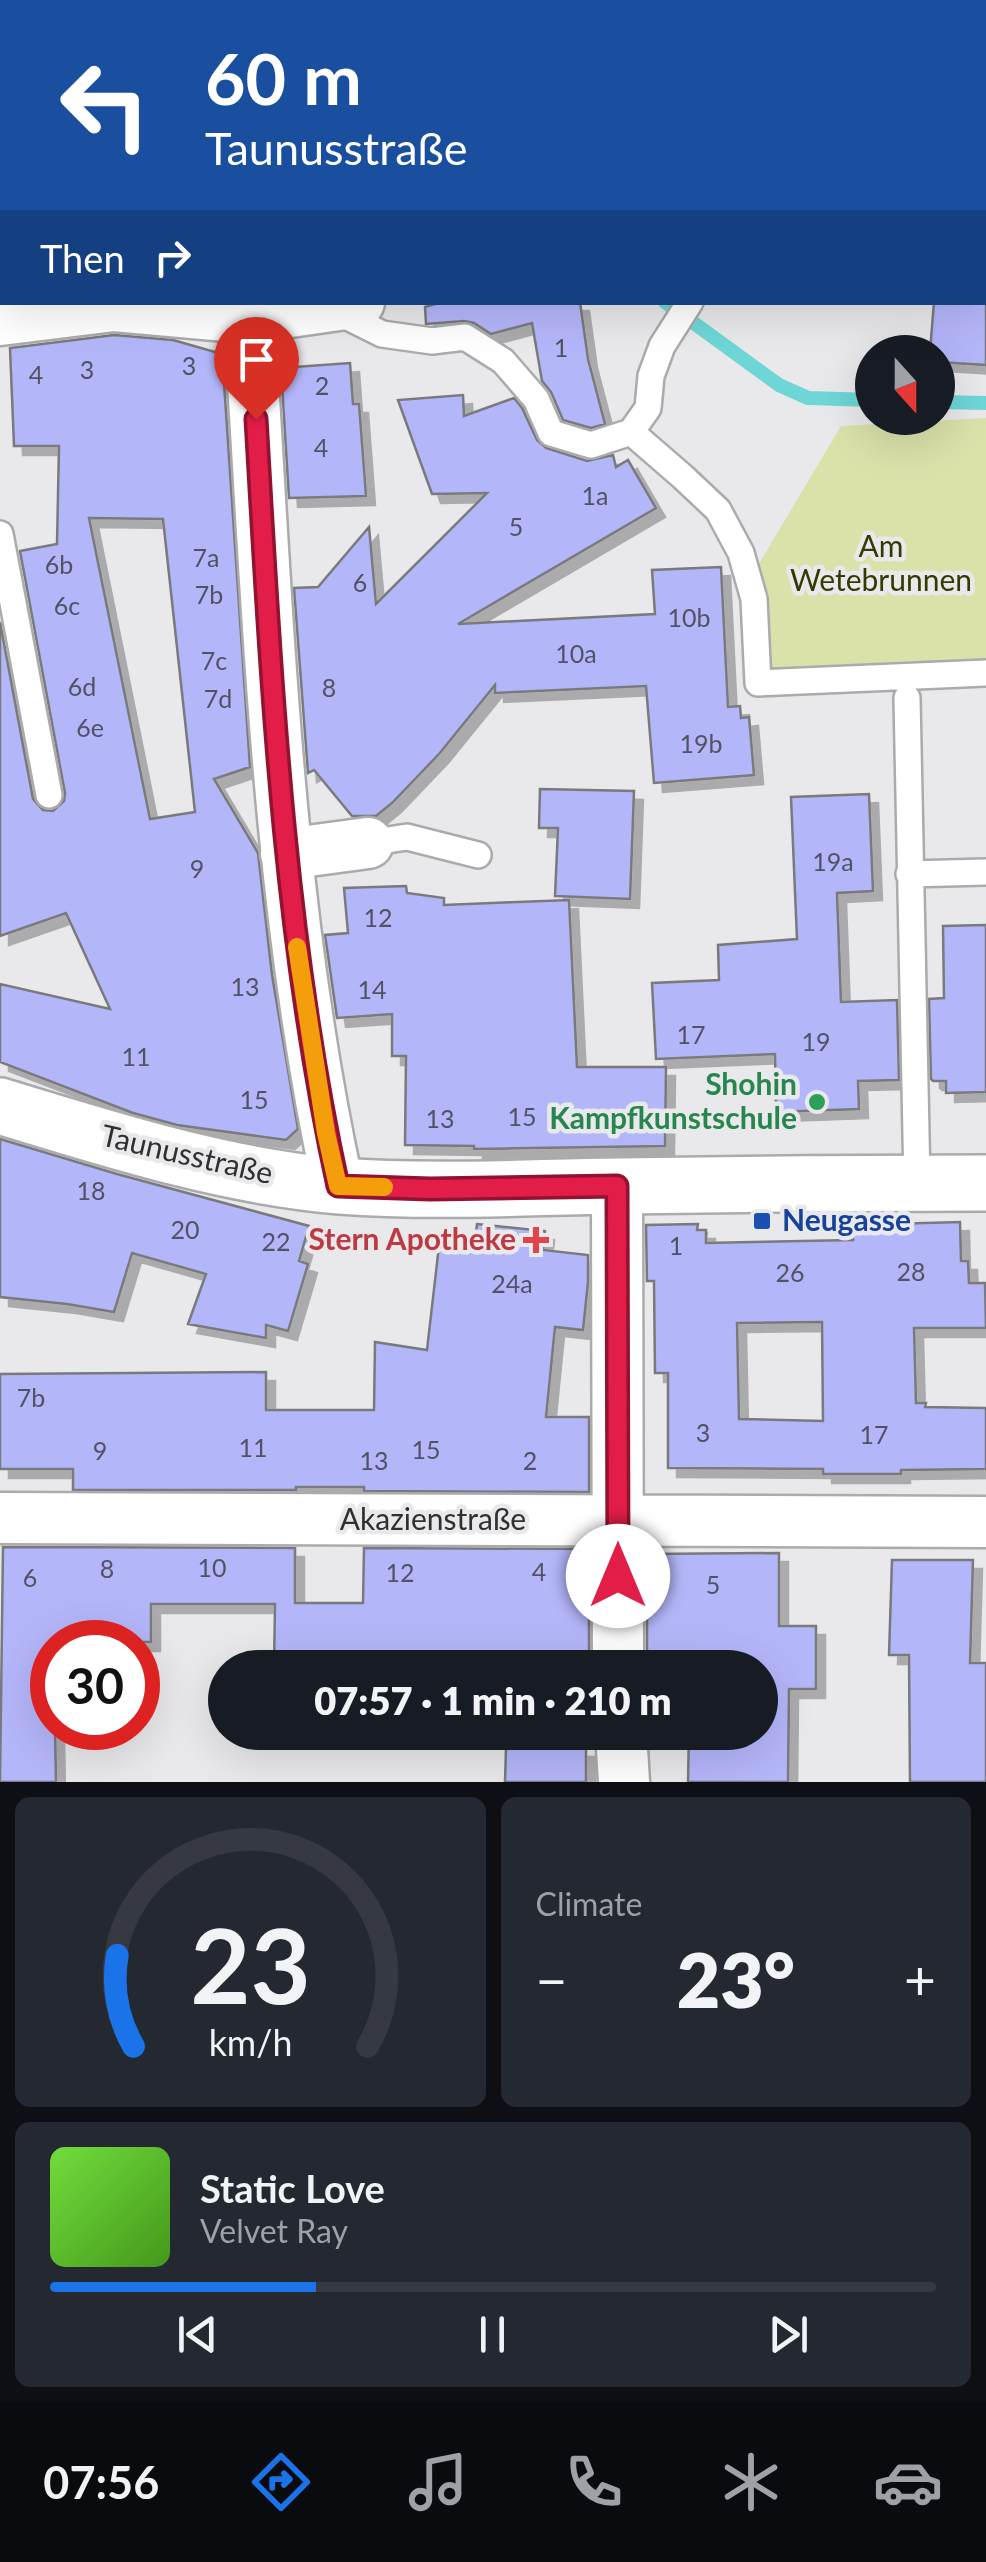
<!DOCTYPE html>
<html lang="en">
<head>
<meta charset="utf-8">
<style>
	body { margin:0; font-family:Lato,sans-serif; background:#242831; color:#f1f3f6; height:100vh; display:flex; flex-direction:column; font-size:38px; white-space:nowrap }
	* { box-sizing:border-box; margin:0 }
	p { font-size:32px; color:#9ea1a6 }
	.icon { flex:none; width:55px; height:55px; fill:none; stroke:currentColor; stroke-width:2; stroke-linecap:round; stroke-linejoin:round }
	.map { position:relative; height:1782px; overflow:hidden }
	.panel { display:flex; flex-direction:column; gap:15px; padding:15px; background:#0d0f14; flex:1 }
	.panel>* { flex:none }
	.hud { position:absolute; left:0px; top:0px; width:988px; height:305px; box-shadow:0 10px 40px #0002; background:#1a4fa0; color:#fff; overflow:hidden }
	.needle { width:65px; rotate:159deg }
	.controls { position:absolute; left:855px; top:335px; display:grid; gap:20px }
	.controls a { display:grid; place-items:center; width:100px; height:100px; border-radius:50%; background:#171b24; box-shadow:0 10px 40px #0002; font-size:50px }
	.speed { position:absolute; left:30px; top:1620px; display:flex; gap:20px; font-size:50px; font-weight:700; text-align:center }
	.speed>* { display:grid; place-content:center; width:130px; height:130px; border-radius:50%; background:#171b24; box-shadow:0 10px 40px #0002; line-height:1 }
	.speed .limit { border:15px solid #d22; background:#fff; color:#111 }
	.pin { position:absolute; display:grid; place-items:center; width:85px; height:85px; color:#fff; margin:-102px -42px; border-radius:50% 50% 50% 0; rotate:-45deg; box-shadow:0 0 10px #0007 }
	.pin .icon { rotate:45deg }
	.me { position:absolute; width:110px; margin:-55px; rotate:0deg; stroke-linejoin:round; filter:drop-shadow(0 0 8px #0008) }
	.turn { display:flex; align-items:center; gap:35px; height:210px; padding:0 40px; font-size:45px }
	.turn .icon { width:130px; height:130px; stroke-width:2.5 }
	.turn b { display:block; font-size:70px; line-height:85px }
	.then { display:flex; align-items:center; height:95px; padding:0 40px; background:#0003; gap:20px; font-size:38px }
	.big { font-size:75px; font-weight:800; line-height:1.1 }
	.panel .widget { flex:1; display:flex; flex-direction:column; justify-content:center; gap:15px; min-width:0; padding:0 35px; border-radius:15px; background:#242831 }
	.panel .dial { align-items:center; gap:0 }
	.dial svg { height:260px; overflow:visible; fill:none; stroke:#363941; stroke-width:7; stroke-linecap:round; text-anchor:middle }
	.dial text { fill:#f1f3f6; stroke:none }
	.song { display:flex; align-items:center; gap:30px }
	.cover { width:120px; height:120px; border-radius:15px; background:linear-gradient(135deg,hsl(100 70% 55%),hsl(100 70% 35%)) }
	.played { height:10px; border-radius:5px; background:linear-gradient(90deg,#1a73e8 30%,#363941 30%) }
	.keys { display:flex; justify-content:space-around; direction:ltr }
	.heat { display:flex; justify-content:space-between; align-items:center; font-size:55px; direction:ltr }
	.panel .tiles { flex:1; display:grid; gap:15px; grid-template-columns:1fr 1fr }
	.widget:last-child { grid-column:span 2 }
	.trip { position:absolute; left:208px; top:1650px; width:570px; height:100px; border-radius:50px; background:#171b24; box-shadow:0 10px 40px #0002; font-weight:800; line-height:100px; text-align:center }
	.dock { display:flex; height:160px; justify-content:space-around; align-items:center; background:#090b0e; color:#9ea1a6 }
	.dock .icon { width:70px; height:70px }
	.dock .on { color:#1a73e8 }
	.dock b { font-size:45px; color:#f1f3f6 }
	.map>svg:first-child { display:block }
</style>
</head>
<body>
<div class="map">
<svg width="986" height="1782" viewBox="0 0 986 1782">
	<defs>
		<filter id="shadow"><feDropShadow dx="9" dy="9" stdDeviation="0" flood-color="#0004"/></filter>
	</defs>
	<rect width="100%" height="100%" fill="#e9e9ec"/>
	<path fill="#dae1a9" d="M 986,418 L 986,662 L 759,677 L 754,572 L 841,426 Z"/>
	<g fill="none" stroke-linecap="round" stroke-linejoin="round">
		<path stroke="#6ed6d6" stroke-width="14" d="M 665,302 L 779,385 L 808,398 L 872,400
			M 938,402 L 986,403"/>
	</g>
	<path fill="#b4b6fa" stroke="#797a7c" stroke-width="2.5" fill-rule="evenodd" filter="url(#shadow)" d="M 442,302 L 580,302 L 588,359 L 605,424 L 591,428 L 563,420 L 551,392 L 542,381 L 532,323 L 491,334 L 474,323 L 464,321 L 426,324 L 425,307 Z
		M 934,302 L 986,302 L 986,365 L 938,362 L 938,352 L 930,352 Z
		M 114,335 L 173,340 L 222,354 L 250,767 L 214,779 L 258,853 L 272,975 L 298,1129 L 286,1140 L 177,1125 L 133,1113 L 0,1062 L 0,984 L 110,1009 L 66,913 L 0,936 L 0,622 L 33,799 L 43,810 L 53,811 L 64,801 L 65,793 L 20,551 L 57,544 L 59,446 L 14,446 L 10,348 ZM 89,518 L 163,519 L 195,812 L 150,819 Z
		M 350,363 L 353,404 L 359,404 L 366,496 L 289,498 L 281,368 Z
		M 463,395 L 464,416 L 514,398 L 522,408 L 537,440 L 546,448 L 587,461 L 613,455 L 616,467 L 628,460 L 656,508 L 458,624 L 655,614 L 652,570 L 721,567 L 728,707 L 740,706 L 741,718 L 749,717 L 754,775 L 654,783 L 646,686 L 495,693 L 495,685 L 439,754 L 392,803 L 376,816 L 352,816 L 314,770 L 308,773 L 294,588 L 318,587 L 369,527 L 376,604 L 487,493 L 432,494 L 398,400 Z
		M 540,789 L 634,791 L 630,899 L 555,896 L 558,828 L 539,828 Z
		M 869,794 L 873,891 L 837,893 L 841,1002 L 897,1000 L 899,1080 L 858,1081 L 859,1109 L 776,1112 L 775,1054 L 656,1059 L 652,983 L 719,980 L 718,945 L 797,939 L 791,797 Z
		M 406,886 L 407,893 L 444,898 L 444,905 L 569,900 L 577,1067 L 666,1067 L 665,1146 L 474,1149 L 474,1146 L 405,1145 L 406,1056 L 392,1056 L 392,1014 L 337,1018 L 325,935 L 348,933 L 344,888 Z
		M 986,925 L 986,1092 L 946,1093 L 946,1081 L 933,1081 L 931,1079 L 929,999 L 944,998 L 943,926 Z
		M 0,1139 L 117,1174 L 309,1226 L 299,1261 L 308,1264 L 288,1331 L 266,1325 L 266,1338 L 188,1324 L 206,1274 L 132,1253 L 114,1312 L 67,1304 L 0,1297 Z
		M 960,1222 L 961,1261 L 968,1261 L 969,1283 L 985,1283 L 986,1328 L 914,1328 L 916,1403 L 926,1403 L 925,1407 L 986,1408 L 986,1469 L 901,1470 L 901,1474 L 823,1474 L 823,1469 L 668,1468 L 668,1373 L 655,1373 L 654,1281 L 647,1281 L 646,1225 L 698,1224 L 697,1230 L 706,1230 L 706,1243 L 853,1240 L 853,1225 ZM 822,1322 L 823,1421 L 739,1419 L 737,1323 Z
		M 477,1224 L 545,1231 L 543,1250 L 588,1255 L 588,1282 L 583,1330 L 555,1327 L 546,1417 L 589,1417 L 589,1492 L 364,1491 L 364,1487 L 296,1487 L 296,1490 L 73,1490 L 73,1469 L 0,1469 L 0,1374 L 266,1372 L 266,1410 L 374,1410 L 375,1342 L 427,1350 L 440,1237 L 475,1241 Z
		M 3,1547 L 295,1548 L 295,1603 L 363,1603 L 364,1548 L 589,1549 L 589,1668 L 274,1668 L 275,1604 L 151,1604 L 151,1642 L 52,1642 L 52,1728 L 55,1728 L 56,1782 L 0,1782 Z
		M 779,1553 L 779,1626 L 816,1626 L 816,1689 L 789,1689 L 788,1782 L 688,1782 L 689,1732 L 760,1732 L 760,1668 L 647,1668 L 647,1554 Z
		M 892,1560 L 973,1560 L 970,1663 L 986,1663 L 986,1782 L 910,1782 L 909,1655 L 889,1655 Z
		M 387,1732 L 457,1732 L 457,1738 Z
		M 506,1747 L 586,1748 L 586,1782 L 505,1782 Z"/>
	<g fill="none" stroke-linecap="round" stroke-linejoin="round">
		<g stroke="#ababae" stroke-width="30">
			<path id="service" d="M 334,310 L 382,334 L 432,341 L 465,337 L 503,361 L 536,399 L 551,433 L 591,445 L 631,432 L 648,408 L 651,376 L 662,346 L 690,302
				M 631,432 L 683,477 L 718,510 L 741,553 L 754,599 L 758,683 L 986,673
				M 0,534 L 49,795
				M 907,698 L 917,1183
				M 368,843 L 407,837 L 478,855
				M 909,874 L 986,872"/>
		</g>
		<g stroke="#ababae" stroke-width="55">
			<path id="minor" d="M 89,0 L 89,2
				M 440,0 L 440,2
				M 249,318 C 268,608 276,901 338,1186
				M 0,320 L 114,306 L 249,318 L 359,302
				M 286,854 L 368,843
				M 617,1186 L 618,1668
				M 0,1518 L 986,1522
				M 621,1732 L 624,1782"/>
		</g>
		<g stroke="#ababae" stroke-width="60">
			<path id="tertiary" d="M 0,1106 C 107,1139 228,1177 340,1186 C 433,1193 528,1187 621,1186 C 743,1184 864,1183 986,1183"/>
		</g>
		<use href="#service" stroke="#fff" stroke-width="25"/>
		<use href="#minor" stroke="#fff" stroke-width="50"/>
		<use href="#tertiary" stroke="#fff" stroke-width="55"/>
	</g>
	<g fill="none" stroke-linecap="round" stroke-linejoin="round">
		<g stroke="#92132f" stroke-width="25">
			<path id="route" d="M 256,419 C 271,675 283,934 338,1186 L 430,1189 L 617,1186 L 618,1576"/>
		</g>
		<use href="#route" stroke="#e11d48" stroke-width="18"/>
		<path stroke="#f59e0b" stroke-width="18" d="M 297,947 L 326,1133 L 338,1186 L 384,1187"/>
	</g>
	<circle fill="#2e9e5b" stroke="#e9e9ec" stroke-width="4" cx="817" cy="1102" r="10"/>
	<rect fill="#1a4fb4" stroke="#e9e9ec" stroke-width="4" x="752" y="1211" width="20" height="20" rx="5"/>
	<path fill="#e0444e" stroke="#e9e9ec" stroke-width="4" d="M531 1225h10v10h10v10h-10v10h-10v-10h-10v-10h10z"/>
	<g text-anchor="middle" stroke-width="9" stroke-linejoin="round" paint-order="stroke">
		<g font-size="25" fill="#515263">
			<text x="561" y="357">1</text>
			<text x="189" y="375">3</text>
			<text x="87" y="379">3</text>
			<text x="36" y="384">4</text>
			<text x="322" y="395">2</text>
			<text x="321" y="457">4</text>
			<text x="595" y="505">1a</text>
			<text x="516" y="536">5</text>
			<text x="206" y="567">7a</text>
			<text x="59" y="574">6b</text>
			<text x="360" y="592">6</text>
			<text x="209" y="604">7b</text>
			<text x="67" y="615">6c</text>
			<text x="689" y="627">10b</text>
			<text x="576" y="663">10a</text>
			<text x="214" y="670">7c</text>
			<text x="82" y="696">6d</text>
			<text x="329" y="697">8</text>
			<text x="218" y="708">7d</text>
			<text x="90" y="737">6e</text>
			<text x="701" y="753">19b</text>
			<text x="833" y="871">19a</text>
			<text x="197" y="878">9</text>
			<text x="378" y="927">12</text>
			<text x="245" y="996">13</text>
			<text x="372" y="999">14</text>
			<text x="691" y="1044">17</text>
			<text x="816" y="1051">19</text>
			<text x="136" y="1066">11</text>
			<text x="254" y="1109">15</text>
			<text x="522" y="1126">15</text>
			<text x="440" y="1128">13</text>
			<text x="91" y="1200">18</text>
			<text x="185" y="1239">20</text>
			<text x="276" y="1251">22</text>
			<text x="676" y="1255">1</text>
			<text x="911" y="1281">28</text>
			<text x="790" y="1282">26</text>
			<text x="512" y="1293">24a</text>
			<text x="31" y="1407">7b</text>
			<text x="703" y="1442">3</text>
			<text x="874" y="1444">17</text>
			<text x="253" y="1457">11</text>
			<text x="426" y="1459">15</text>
			<text x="100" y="1460">9</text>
			<text x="374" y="1470">13</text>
			<text x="530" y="1470">2</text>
			<text x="212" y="1577">10</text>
			<text x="107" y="1578">8</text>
			<text x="539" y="1581">4</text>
			<text x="400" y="1582">12</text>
			<text x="30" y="1587">6</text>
			<text x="713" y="1594">5</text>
		</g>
		<g font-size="30" fill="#363a00" stroke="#e9e9ec">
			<text x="881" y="557">Am<tspan x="881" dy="34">Wetebrunnen</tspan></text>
		</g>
		<g font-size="30" font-weight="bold" fill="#27864d" stroke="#e9e9ec" text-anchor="end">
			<text x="797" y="1095">Shohin<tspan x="797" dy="34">Kampfkunstschule</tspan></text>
		</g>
		<g font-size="30" fill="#303031" stroke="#e9e9ec">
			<text transform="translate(187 1155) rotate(13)" y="10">Taunusstraße</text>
			<text x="433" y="1530">Akazienstraße</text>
		</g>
		<g font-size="30" font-weight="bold" fill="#164399" stroke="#e9e9ec" text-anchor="start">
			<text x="782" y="1231">Neugasse</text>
		</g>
		<g font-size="30" font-weight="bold" fill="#be3a42" stroke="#e9e9ec" text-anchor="end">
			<text x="516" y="1250">Stern Apotheke</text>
		</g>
	</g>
</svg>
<div class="controls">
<a><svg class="needle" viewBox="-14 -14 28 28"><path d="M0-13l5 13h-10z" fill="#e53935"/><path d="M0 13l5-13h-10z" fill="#9ea1a6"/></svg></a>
</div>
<div class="speed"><div class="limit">30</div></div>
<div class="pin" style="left:256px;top:419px;background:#d93025"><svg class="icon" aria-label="arrive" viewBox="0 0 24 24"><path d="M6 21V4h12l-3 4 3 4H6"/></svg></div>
<svg class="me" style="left:618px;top:1576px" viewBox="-20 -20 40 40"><circle r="19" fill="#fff"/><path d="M0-13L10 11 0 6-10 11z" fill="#e11d48"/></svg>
<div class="trip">07:57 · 1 min · 210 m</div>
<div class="hud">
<div class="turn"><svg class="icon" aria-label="left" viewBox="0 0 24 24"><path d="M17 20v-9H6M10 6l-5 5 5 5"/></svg><div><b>60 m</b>Taunusstraße</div></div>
<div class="then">Then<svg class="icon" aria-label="right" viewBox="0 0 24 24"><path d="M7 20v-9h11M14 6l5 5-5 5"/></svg></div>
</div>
</div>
<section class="panel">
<div class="tiles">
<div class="widget dial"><svg viewBox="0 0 100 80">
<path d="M14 69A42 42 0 1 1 86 69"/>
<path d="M14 69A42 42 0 0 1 9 41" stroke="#1a73e8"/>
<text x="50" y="56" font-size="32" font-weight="700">23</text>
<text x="50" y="72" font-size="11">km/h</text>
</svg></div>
<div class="widget"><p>Climate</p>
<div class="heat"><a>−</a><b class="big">23°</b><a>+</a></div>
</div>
<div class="widget">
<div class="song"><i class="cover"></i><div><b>Static Love</b><p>Velvet Ray</p></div></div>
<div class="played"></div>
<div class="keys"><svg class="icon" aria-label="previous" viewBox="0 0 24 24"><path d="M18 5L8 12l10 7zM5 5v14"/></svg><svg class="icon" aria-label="pause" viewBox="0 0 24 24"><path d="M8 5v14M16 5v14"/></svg><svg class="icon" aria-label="next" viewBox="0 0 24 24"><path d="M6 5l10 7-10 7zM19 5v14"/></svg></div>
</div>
</div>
</section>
<nav class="dock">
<b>07:56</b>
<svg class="icon on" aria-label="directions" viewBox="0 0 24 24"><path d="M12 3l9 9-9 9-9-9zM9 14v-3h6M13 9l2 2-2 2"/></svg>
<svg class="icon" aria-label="music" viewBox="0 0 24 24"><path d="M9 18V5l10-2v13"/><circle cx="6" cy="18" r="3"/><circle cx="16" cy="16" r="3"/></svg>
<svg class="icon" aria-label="phone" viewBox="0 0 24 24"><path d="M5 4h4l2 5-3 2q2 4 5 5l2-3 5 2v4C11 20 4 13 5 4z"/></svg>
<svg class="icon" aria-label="climate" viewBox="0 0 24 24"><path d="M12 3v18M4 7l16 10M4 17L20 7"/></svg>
<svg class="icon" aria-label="car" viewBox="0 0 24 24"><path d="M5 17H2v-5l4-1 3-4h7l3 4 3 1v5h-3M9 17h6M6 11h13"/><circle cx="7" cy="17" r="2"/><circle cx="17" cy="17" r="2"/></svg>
</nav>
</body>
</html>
